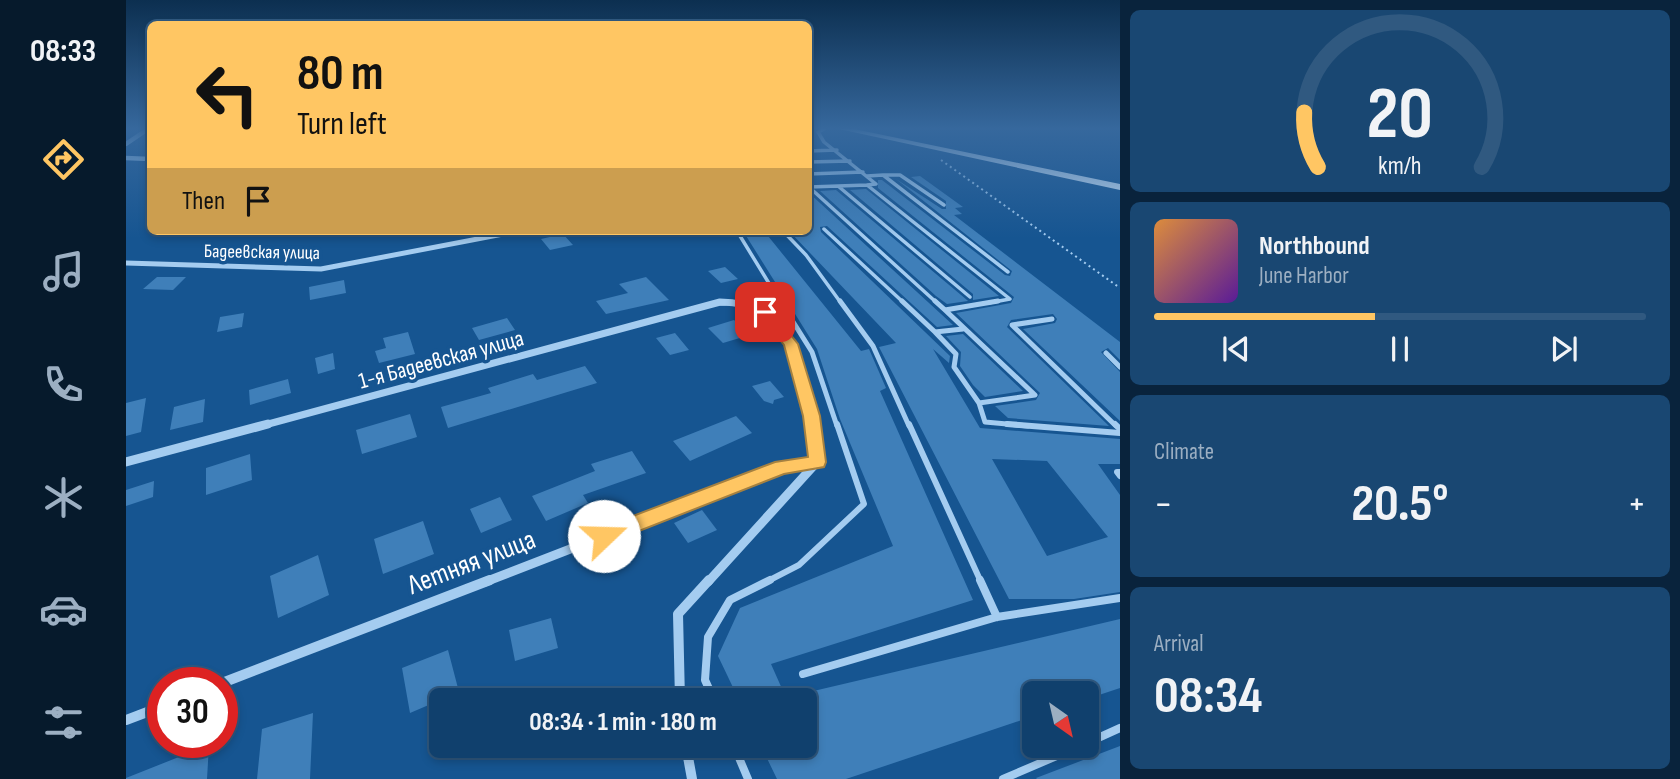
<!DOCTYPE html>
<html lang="en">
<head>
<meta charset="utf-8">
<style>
	body { margin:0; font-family:"Sofia Sans Condensed",sans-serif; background:#194772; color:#f1f3f6; height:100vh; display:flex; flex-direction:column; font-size:26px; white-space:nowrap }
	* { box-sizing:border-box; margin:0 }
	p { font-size:23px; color:#9cafc2 }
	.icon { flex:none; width:38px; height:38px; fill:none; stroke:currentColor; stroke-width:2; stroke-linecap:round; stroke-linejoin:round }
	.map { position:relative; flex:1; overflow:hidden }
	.drawer { display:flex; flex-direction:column; gap:10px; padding:10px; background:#09233c; width:560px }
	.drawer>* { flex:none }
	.guide { position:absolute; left:21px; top:21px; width:665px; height:214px; border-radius:10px; box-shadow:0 4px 10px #0003,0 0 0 2px #305980; background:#ffc663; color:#111; overflow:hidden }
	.needle { width:46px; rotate:146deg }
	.controls { position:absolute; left:896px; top:681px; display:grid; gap:14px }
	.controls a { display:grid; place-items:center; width:77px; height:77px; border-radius:10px; background:#10406d; box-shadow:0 4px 10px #0003,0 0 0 2px #305980; font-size:35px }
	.speed { position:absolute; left:21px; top:667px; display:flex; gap:14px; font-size:35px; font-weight:700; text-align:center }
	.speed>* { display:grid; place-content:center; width:91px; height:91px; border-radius:50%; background:#10406d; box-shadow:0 4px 10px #0003,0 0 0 2px #305980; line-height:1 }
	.speed .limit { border:10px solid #d22; background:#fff; color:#111 }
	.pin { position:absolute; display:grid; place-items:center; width:60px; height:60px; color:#fff; margin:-30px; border-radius:14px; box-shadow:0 4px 10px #0006 }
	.me { position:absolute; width:77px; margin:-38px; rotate:69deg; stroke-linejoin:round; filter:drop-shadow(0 0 5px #0008) }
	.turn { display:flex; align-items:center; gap:24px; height:147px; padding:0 35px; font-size:32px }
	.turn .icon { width:91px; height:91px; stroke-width:2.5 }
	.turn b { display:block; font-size:49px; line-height:60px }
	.then { display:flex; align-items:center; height:66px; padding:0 35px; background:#0003; gap:14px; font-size:26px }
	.big { font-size:52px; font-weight:700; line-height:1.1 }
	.drawer .tile { flex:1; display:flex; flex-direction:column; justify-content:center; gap:10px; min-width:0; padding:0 24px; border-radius:10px; background:#194772 }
	.drawer .dial { align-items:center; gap:0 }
	.dial svg { height:182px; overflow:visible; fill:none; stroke:#305980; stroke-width:7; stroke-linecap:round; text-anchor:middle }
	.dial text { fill:#f1f3f6; stroke:none }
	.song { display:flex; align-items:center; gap:21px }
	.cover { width:84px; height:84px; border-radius:10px; background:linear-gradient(135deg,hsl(30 70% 55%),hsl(270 70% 35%)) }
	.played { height:7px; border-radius:4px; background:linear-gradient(90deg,#ffc663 45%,#305980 45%) }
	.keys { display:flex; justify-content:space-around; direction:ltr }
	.heat { display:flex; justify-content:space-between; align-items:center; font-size:38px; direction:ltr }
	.trip { position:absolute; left:303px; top:688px; width:388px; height:70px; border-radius:10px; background:#10406d; box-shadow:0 4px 10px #0003,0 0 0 2px #305980; font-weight:700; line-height:70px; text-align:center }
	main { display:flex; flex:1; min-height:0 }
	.menu { display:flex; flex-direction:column; width:126px; justify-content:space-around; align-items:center; background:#061a2c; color:#9cafc2 }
	.menu .icon { width:49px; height:49px }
	.menu .active { color:#ffc663 }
	.menu b { font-size:32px; color:#f1f3f6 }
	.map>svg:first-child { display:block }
</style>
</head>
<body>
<main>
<nav class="menu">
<b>08:33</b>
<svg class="icon active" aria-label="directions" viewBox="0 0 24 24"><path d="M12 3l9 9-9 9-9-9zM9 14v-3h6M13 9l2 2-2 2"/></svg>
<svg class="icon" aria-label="music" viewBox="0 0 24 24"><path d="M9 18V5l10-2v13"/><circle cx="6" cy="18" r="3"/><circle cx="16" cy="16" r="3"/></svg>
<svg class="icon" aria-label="phone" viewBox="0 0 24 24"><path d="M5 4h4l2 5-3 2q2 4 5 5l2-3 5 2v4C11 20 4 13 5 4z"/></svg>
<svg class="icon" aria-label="climate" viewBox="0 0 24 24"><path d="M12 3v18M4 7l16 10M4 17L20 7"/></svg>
<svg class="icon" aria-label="car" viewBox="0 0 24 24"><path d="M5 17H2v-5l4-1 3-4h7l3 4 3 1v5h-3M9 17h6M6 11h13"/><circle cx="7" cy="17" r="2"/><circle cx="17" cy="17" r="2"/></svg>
<svg class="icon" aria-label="filters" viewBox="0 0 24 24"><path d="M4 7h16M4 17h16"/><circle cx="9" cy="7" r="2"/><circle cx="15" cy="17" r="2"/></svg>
</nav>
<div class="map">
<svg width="994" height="779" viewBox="0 0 994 779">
	<rect width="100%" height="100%" fill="#165591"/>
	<path fill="#3f7fb9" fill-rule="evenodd" d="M 794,176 L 837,207 L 829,208 L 836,214 L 828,215 L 994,342 L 994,360 L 982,348 L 975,352 L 994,372 L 994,421 L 897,329 L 929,323 L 931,319 L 927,314 L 885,320 L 881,327 L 983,426 L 882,418 L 869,406 L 910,400 L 914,393 L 830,313 L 885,303 L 888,297 L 752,188 L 752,180 L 756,180 L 879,275 L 884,276 L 886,271 L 770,179 L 816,209 L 820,209 L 820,201 L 785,177 Z
		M 740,189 L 873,296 L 847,300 L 847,294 L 724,190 Z
		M 710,190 L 841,300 L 842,301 L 821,304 L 810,296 L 694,191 Z
		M 682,192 L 827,325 L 811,327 L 701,226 L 694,227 L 695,232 L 824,356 L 823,363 L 807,349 L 854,428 L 994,439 L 994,464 L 972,464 L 994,495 L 994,592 L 948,599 L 883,599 L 753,347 L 770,343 L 663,231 L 682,231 ZM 866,459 L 921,461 L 982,537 L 921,556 Z
		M 617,231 L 638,231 L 735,351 L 743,349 L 760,388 L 754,391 L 847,600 L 645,664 L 661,700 L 613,700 L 592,656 L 614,608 L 767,546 L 714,419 L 691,349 Z
		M 437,234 L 447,245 L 424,250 L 415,239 Z
		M 599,267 L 612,279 L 595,283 L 582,271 Z
		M 31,277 L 60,277 L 47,290 L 17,289 Z
		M 520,277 L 543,300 L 480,314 L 470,301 L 502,293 L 493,284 Z
		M 218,280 L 220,293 L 184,300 L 183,287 Z
		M 118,313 L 116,327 L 91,332 L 94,317 Z
		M 381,318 L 389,330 L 353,340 L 346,328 Z
		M 608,320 L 624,335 L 597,343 L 582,328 Z
		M 282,332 L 289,354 L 253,363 L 249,351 L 260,348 L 257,338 Z
		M 549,333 L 563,350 L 544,355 L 530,338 Z
		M 837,334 L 897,391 L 859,397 L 847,385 L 834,366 L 835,352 L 820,336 Z
		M 207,353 L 209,369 L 192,374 L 189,358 Z
		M 459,366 L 471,383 L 322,428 L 315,407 L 365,393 L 362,388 L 407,374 L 411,380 Z
		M 162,379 L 165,393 L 124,405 L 123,390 Z
		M 644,381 L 658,397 L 648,400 L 647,404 L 638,401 L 626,386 Z
		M 20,398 L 15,432 L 0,436 L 0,403 Z
		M 79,399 L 77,422 L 44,430 L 48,407 Z
		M 284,414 L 291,437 L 236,454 L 230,430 Z
		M 610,416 L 626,433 L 564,461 L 547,441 Z
		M 506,451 L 520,473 L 457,495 L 462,503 L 420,521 L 406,496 L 469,471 L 465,464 Z
		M 124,454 L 126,480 L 80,495 L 80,468 Z
		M 28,481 L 27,497 L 0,506 L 0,490 Z
		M 374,497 L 386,520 L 355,533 L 344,509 Z
		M 576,510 L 591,530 L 562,543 L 548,523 Z
		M 297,521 L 308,554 L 257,574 L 248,539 Z
		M 192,555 L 203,595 L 152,618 L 144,576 Z
		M 425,618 L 432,648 L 389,661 L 383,630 Z
		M 994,619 L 994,688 L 961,699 L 961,693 L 908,693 L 908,716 L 720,779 L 651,779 L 635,746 L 679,746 L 679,693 Z
		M 322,650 L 333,692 L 284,713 L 276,668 Z
		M 187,713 L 184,779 L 131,779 L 136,729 Z
		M 83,745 L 81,779 L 0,779 L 0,778 Z
		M 994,746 L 994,779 L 911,779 L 910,778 Z"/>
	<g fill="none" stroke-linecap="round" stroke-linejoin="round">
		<path stroke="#a4ccf0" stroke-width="2" stroke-dasharray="2 3.5" stroke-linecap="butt" d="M 815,160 L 994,288"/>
		<path stroke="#a4ccf0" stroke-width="3.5" d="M 698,129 L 692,132 L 698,142 L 750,184 L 741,185 L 884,299 L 862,303
			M 682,151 L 711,150
			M 682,162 L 724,161
			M 682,174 L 737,172
			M 757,175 L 774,175 L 818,205
			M 741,176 L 757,175 L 882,272
			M 741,185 L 683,187 L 811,303
			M 712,186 L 844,297
			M 698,229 L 778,303
			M 611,231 L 655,303
			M 657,231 L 680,255 L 715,303"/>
		<path stroke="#a4ccf0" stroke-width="5" d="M 654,301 L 686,352 L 711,426
			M 714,301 L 747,346 L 783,426
			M 776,301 L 809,332
			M 809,301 L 819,310
			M 872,301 L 819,310 L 909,395 L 853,403 L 859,422 L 902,426
			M 926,319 L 886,325 L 990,426
			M 837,329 L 809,332 L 830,354 L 828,367 L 853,403
			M 980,353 L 994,367"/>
		<path stroke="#a4ccf0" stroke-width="6" d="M 783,424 L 855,582
			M 881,424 L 994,433
			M 989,424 L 994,429
			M 994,472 L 991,472 L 994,476
			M 640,582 L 673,565 L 738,504 L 711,424"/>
		<path stroke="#a4ccf0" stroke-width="8" d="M 854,580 L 871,617
			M 677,674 L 871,617 L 994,598
			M 588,700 L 579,680 L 582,637 L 604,600 L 644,580
			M 961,743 L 994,728
			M 608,746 L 622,779
			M 877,779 L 954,746"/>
		<path stroke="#a4ccf0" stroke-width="4.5" d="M 0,144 L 22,129
			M 0,158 L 24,159"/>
		<path stroke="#a4ccf0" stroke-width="5" d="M 0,263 L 195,269 L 393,231
			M 591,303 L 614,303"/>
		<path stroke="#a4ccf0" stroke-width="7" d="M 135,426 L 594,302 C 664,302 677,368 686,426"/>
		<path stroke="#a4ccf0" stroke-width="9" d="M 0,462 L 142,424
			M 359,582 L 656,467 L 691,462
			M 582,582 L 691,462 L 686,424"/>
		<path stroke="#a4ccf0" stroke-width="10" d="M 96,683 L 364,580
			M 554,700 L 552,614 L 583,580
			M 0,720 L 37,706
			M 560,746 L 566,779"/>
		<path fill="#d2e7fb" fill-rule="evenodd" d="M 713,129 L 728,129 L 994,184 L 994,190 Z"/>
	</g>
	<linearGradient id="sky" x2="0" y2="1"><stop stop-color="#0c2f50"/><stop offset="0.54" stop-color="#36689d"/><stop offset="1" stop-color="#36689d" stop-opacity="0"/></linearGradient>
	<rect width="994" height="238" fill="url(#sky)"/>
	<path fill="#ffc663" stroke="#a68140" stroke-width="2" d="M 634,309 L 644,309 L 672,344 L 694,416 L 700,462 L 698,467 L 658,474 L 485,542 L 478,544 L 470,542 L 467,536 L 470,530 L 649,462 L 682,457 L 677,416 L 658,345 L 632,312 Z"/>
	<g text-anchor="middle" stroke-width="7" stroke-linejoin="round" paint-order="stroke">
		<g font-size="19" fill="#fff" stroke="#165591">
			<text transform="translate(136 251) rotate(1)" y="7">Бадеевская улица</text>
		</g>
		<g font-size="23" fill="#fff" stroke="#165591">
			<text transform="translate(315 359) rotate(-15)" y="8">1-я Бадеевская улица</text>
		</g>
		<g font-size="28" fill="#fff" stroke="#165591">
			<text transform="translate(345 561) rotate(-21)" y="10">Летняя улица</text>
		</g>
	</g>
</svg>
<div class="controls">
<a><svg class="needle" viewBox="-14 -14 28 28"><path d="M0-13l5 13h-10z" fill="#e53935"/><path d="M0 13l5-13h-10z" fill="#9cafc2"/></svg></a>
</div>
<div class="speed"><div class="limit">30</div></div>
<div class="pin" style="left:639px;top:312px;background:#d93025"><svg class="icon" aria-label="arrive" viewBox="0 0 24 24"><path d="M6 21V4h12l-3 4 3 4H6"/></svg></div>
<svg class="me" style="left:478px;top:536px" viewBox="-20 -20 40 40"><circle r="19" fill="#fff"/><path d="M0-13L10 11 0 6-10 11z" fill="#ffc663"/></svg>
<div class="trip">08:34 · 1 min · 180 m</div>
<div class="guide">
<div class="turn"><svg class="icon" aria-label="left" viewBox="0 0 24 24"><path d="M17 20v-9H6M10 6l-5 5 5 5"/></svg><div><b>80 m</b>Turn left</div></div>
<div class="then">Then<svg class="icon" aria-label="arrive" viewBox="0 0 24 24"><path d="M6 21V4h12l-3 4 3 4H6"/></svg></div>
</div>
</div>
<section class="drawer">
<div class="tile dial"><svg viewBox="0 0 100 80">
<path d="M14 69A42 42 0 1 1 86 69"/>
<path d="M14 69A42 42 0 0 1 8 45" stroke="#ffc663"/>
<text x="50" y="56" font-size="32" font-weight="700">20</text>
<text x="50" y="72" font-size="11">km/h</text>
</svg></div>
<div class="tile">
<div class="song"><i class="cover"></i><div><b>Northbound</b><p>June Harbor</p></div></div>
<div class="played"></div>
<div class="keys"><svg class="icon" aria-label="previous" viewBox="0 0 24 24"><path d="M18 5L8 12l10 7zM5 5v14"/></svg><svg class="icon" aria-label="pause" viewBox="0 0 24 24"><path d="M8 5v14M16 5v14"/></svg><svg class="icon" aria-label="next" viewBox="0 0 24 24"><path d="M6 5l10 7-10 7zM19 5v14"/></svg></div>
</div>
<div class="tile"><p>Climate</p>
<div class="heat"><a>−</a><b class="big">20.5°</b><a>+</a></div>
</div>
<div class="tile"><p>Arrival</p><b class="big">08:34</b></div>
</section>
</main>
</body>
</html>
